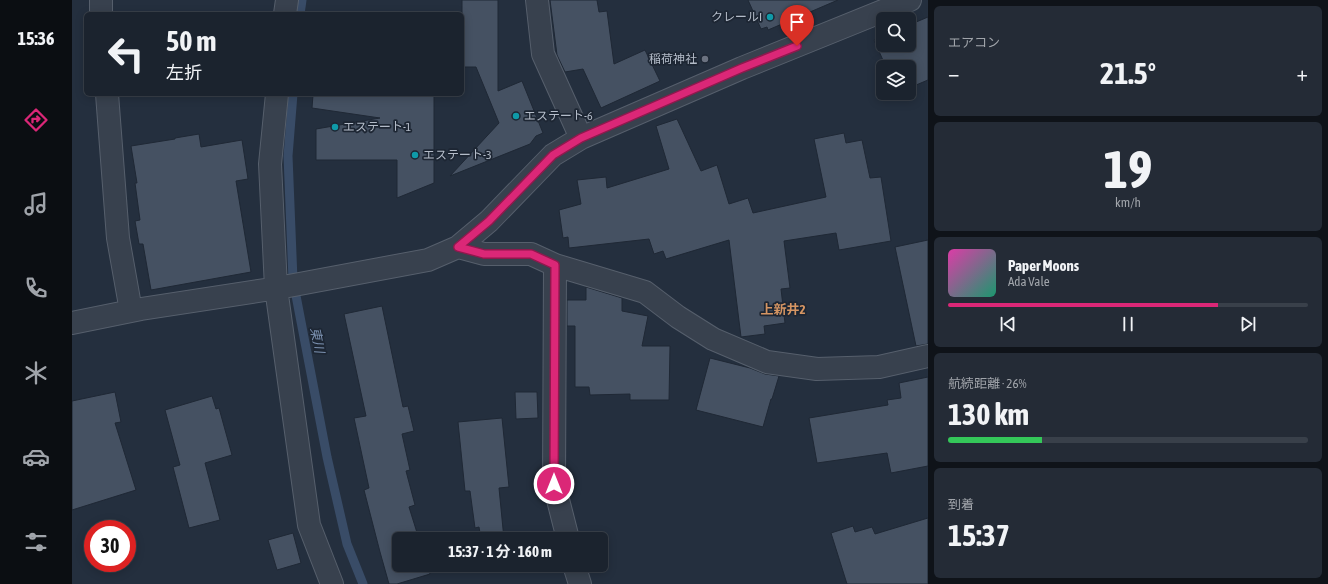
<!DOCTYPE html>
<html lang="ja">
<head>
<meta charset="utf-8">
<style>
	body { margin:0; font-family:"Asap Condensed","Noto Sans JP",sans-serif; background:#242b36; color:#f1f3f6; height:100vh; display:flex; flex-direction:column; font-size:15px; white-space:nowrap }
	* { box-sizing:border-box; margin:0 }
	p { font-size:13px; color:#a0a4aa }
	.icon { flex:none; width:22px; height:22px; fill:none; stroke:currentColor; stroke-width:2; stroke-linecap:round; stroke-linejoin:round }
	.map { position:relative; flex:1; overflow:hidden }
	.sheet { display:flex; flex-direction:column; gap:6px; padding:6px; background:#0f1319; width:400px }
	.sheet>* { flex:none }
	.banner { position:absolute; left:12px; top:12px; width:380px; height:84px; border-radius:6px; box-shadow:0 2px 10px #0003,0 0 0 1px #39404a; background:#1b232e; color:#f1f3f6; overflow:hidden }
	.buttons { position:absolute; left:804px; top:12px; display:grid; gap:8px }
	.buttons a { display:grid; place-items:center; width:40px; height:40px; border-radius:6px; background:#1b232e; box-shadow:0 2px 10px #0003,0 0 0 1px #39404a; font-size:20px }
	.speed { position:absolute; left:12px; top:520px; display:flex; gap:8px; font-size:20px; font-weight:700; text-align:center }
	.speed>* { display:grid; place-content:center; width:52px; height:52px; border-radius:50%; background:#1b232e; box-shadow:0 2px 10px #0003,0 0 0 1px #39404a; line-height:1 }
	.speed .limit { border:6px solid #d22; background:#fff; color:#111 }
	.pin { position:absolute; display:grid; place-items:center; width:34px; height:34px; color:#fff; margin:-41px -17px; border-radius:50% 50% 50% 0; rotate:-45deg; box-shadow:0 0 4px #0007 }
	.pin .icon { rotate:45deg }
	.me { position:absolute; width:44px; margin:-22px; rotate:0deg; stroke-linejoin:round; filter:drop-shadow(0 0 3px #0008) }
	.turn { display:flex; align-items:center; gap:14px; height:84px; padding:0 16px; font-size:18px }
	.turn .icon { width:52px; height:52px; stroke-width:2.5 }
	.turn b { display:block; font-size:28px; line-height:34px }
	.big { font-size:30px; font-weight:700; line-height:1.1 }
	.sheet .tile { flex:1; display:flex; flex-direction:column; justify-content:center; gap:6px; min-width:0; padding:0 14px; border-radius:6px; background:#242b36 }
	.sheet .dial { align-items:center; gap:0 }
	.dial b { font-size:52px; line-height:1 }
	.song { display:flex; align-items:center; gap:12px }
	.cover { width:48px; height:48px; border-radius:6px; background:linear-gradient(135deg,hsl(320 70% 55%),hsl(160 70% 35%)) }
	.played { height:4px; border-radius:2px; background:linear-gradient(90deg,#db2777 75%,#39404a 75%) }
	.keys { display:flex; justify-content:space-around; direction:ltr }
	.heat { display:flex; justify-content:space-between; align-items:center; font-size:22px; direction:ltr }
	.charge { height:6px; border-radius:3px; background:linear-gradient(90deg,#34c759 26%,#39404a 0) }
	.trip { position:absolute; left:320px; top:532px; width:216px; height:40px; border-radius:6px; background:#1b232e; box-shadow:0 2px 10px #0003,0 0 0 1px #39404a; font-weight:700; line-height:40px; text-align:center }
	main { display:flex; flex:1; min-height:0 }
	.tabs { display:flex; flex-direction:column; width:72px; justify-content:space-around; align-items:center; background:#0b0e12; color:#a0a4aa }
	.tabs .icon { width:28px; height:28px }
	.tabs .on { color:#db2777 }
	.tabs b { font-size:18px; color:#f1f3f6 }
	.map>svg:first-child { display:block }
</style>
</head>
<body>
<main>
<nav class="tabs">
<b>15:36</b>
<svg class="icon on" aria-label="directions" viewBox="0 0 24 24"><path d="M12 3l9 9-9 9-9-9zM9 14v-3h6M13 9l2 2-2 2"/></svg>
<svg class="icon" aria-label="music" viewBox="0 0 24 24"><path d="M9 18V5l10-2v13"/><circle cx="6" cy="18" r="3"/><circle cx="16" cy="16" r="3"/></svg>
<svg class="icon" aria-label="phone" viewBox="0 0 24 24"><path d="M5 4h4l2 5-3 2q2 4 5 5l2-3 5 2v4C11 20 4 13 5 4z"/></svg>
<svg class="icon" aria-label="climate" viewBox="0 0 24 24"><path d="M12 3v18M4 7l16 10M4 17L20 7"/></svg>
<svg class="icon" aria-label="car" viewBox="0 0 24 24"><path d="M5 17H2v-5l4-1 3-4h7l3 4 3 1v5h-3M9 17h6M6 11h13"/><circle cx="7" cy="17" r="2"/><circle cx="17" cy="17" r="2"/></svg>
<svg class="icon" aria-label="filters" viewBox="0 0 24 24"><path d="M4 7h16M4 17h16"/><circle cx="9" cy="7" r="2"/><circle cx="15" cy="17" r="2"/></svg>
</nav>
<div class="map">
<svg width="856" height="584" viewBox="0 0 856 584">
	<rect width="100%" height="100%" fill="#242f3e"/>
	<g fill="none" stroke-linecap="round" stroke-linejoin="round">
		<path stroke="#394c67" stroke-width="9" d="M 228,14 L 230,0
			M 221,94 L 216,156 L 221,280 L 255,457 L 275,544 L 291,584"/>
	</g>
	<path fill="#455162" stroke="#1f2835" d="M 390,0 L 426,0 L 426,91 L 450,81 L 471,133 L 464,136 L 458,144 L 378,176 L 427,123 L 404,67 L 390,67 Z
		M 478,0 L 525,0 L 527,12 L 535,11 L 542,64 L 573,50 L 588,81 L 529,108 L 511,69 L 493,72 L 485,55 Z
		M 676,0 L 766,0 L 696,30 L 695,27 L 689,29 Z
		M 856,17 L 856,80 L 837,88 L 837,67 L 814,67 L 802,40 L 811,36 L 811,45 L 837,45 L 837,25 Z
		M 362,94 L 362,183 L 325,198 L 325,160 L 244,160 L 244,129 L 308,118 L 240,108 L 241,95 Z
		M 605,119 L 629,171 L 645,165 L 657,204 L 676,198 L 681,213 L 754,197 L 742,139 L 772,133 L 774,143 L 790,140 L 798,178 L 809,177 L 819,241 L 767,250 L 764,233 L 712,241 L 718,288 L 709,289 L 713,323 L 692,326 L 693,334 L 669,337 L 657,240 L 594,259 L 591,251 L 582,254 L 577,239 L 497,248 L 496,237 L 491,238 L 487,210 L 509,204 L 505,180 L 534,177 L 535,188 L 597,169 L 584,126 Z
		M 127,134 L 129,147 L 170,140 L 176,179 L 164,181 L 179,272 L 79,290 L 71,244 L 67,244 L 63,221 L 68,220 L 63,183 L 65,183 L 59,146 L 103,139 L 103,138 Z
		M 856,240 L 856,344 L 844,346 L 823,247 Z
		M 514,287 L 550,298 L 550,311 L 576,316 L 570,346 L 598,346 L 597,400 L 558,400 L 558,394 L 518,395 L 517,387 L 503,387 L 503,326 L 495,326 L 495,300 L 514,300 Z
		M 310,306 L 331,407 L 336,406 L 342,431 L 330,434 L 338,470 L 334,471 L 343,505 L 337,507 L 347,539 L 327,539 L 327,565 L 356,565 L 358,574 L 325,584 L 317,584 L 308,552 L 292,490 L 297,488 L 282,418 L 294,416 L 272,314 Z
		M 638,358 L 678,368 L 693,374 L 707,376 L 700,399 L 699,399 L 691,427 L 624,410 Z
		M 856,377 L 856,466 L 819,473 L 815,453 L 745,463 L 737,418 L 816,405 L 815,400 L 829,398 L 827,383 Z
		M 43,392 L 49,422 L 43,423 L 64,490 L 0,510 L 0,401 Z
		M 443,392 L 465,392 L 466,418 L 444,419 Z
		M 140,396 L 144,409 L 147,408 L 160,455 L 133,463 L 148,520 L 117,528 L 101,467 L 108,465 L 93,410 Z
		M 430,418 L 437,487 L 427,488 L 432,539 L 409,539 L 407,527 L 403,528 L 398,491 L 393,491 L 386,422 Z
		M 856,518 L 856,584 L 775,584 L 759,533 L 781,526 L 783,532 L 800,527 L 803,534 Z
		M 221,533 L 229,563 L 205,570 L 196,540 Z"/>
	<g fill="none" stroke-linecap="round" stroke-linejoin="round">
		<g stroke="#565f6c" stroke-width="24">
			<path id="minor" d="M 29,0 L 29,14
				M 465,0 L 471,54 L 509,138
				M 213,14 L 215,0
				M 35,94 L 46,238 L 59,311
				M 205,94 L 198,164 L 204,288 L 237,525 L 260,584
				M 386,247 L 412,254 L 459,254 L 483,265 L 482,484 L 496,539
				M 483,265 L 573,292 L 606,317 L 641,339 L 695,362 L 745,369 L 807,367 L 856,356
				M 0,323 L 69,309 L 206,288 L 356,260 L 386,247 L 417,221 L 481,155 L 509,138 L 670,68 L 838,0
				M 502,565 L 508,584"/>
		</g>
		<use href="#minor" stroke="#38414e" stroke-width="22"/>
	</g>
	<g fill="none" stroke-linecap="round" stroke-linejoin="round">
		<g stroke="#8e194d" stroke-width="10">
			<path id="route" d="M 482,484 L 483,265 L 459,254 L 412,254 L 386,247 L 417,221 L 481,155 L 509,138 L 670,68 L 725,46"/>
		</g>
		<use href="#route" stroke="#db2777" stroke-width="7"/>
	</g>
	<g fill="#0f9aa8" stroke="#1d2633" stroke-width="1.5">
		<circle cx="698" cy="17" r="4"/>
		<circle cx="444" cy="116" r="4"/>
		<circle cx="263" cy="127" r="4"/>
		<circle cx="343" cy="155" r="4"/>
	</g>
	<circle fill="#6b7280" stroke="#1d2633" stroke-width="1.5" cx="633" cy="59" r="4"/>
	<g text-anchor="middle" stroke-width="3.5" stroke-linejoin="round" paint-order="stroke">
		<g font-size="12" fill="#b4bcc9" stroke="#1d2633" text-anchor="start">
			<text x="690" y="21" text-anchor="end">クレールI</text>
			<text x="625" y="63" text-anchor="end">稲荷神社</text>
			<text x="452" y="120">エステート-6</text>
			<text x="271" y="131">エステート-1</text>
			<text x="351" y="159">エステート-3</text>
		</g>
		<g font-size="13" font-weight="bold" fill="#d59563" stroke="#1d2633">
			<text x="711" y="314">上新井2</text>
		</g>
		<g font-size="13" font-style="italic" fill="#7c92b1" stroke="#1d2633">
			<text transform="translate(246 340) rotate(79)" y="5">東川</text>
		</g>
	</g>
</svg>
<div class="buttons">
<a><svg class="icon" aria-label="search" viewBox="0 0 24 24"><circle cx="10" cy="10" r="6"/><path d="M15 15l6 6"/></svg></a>
<a><svg class="icon" aria-label="layers" viewBox="0 0 24 24"><path d="M12 4l9 5-9 5-9-5zM3 14l9 5 9-5"/></svg></a>
</div>
<div class="speed"><div class="limit">30</div></div>
<div class="pin" style="left:725px;top:46px;background:#d93025"><svg class="icon" aria-label="arrive" viewBox="0 0 24 24"><path d="M6 21V4h12l-3 4 3 4H6"/></svg></div>
<svg class="me" style="left:482px;top:484px" viewBox="-20 -20 40 40"><circle r="17" fill="#db2777" stroke="#fff" stroke-width="3"/><path d="M0-11L8 9 0 5-8 9z" fill="#fff"/></svg>
<div class="trip">15:37 · 1 分 · 160 m</div>
<div class="banner">
<div class="turn"><svg class="icon" aria-label="left" viewBox="0 0 24 24"><path d="M17 20v-9H6M10 6l-5 5 5 5"/></svg><div><b>50 m</b>左折</div></div>
</div>
</div>
<section class="sheet">
<div class="tile"><p>エアコン</p>
<div class="heat"><a>−</a><b class="big">21.5°</b><a>+</a></div>
</div>
<div class="tile dial"><b>19</b><p>km/h</p></div>
<div class="tile">
<div class="song"><i class="cover"></i><div><b>Paper Moons</b><p>Ada Vale</p></div></div>
<div class="played"></div>
<div class="keys"><svg class="icon" aria-label="previous" viewBox="0 0 24 24"><path d="M18 5L8 12l10 7zM5 5v14"/></svg><svg class="icon" aria-label="pause" viewBox="0 0 24 24"><path d="M8 5v14M16 5v14"/></svg><svg class="icon" aria-label="next" viewBox="0 0 24 24"><path d="M6 5l10 7-10 7zM19 5v14"/></svg></div>
</div>
<div class="tile"><p>航続距離 · 26%</p><b class="big">130 km</b><div class="charge"></div></div>
<div class="tile"><p>到着</p><b class="big">15:37</b></div>
</section>
</main>
</body>
</html>
